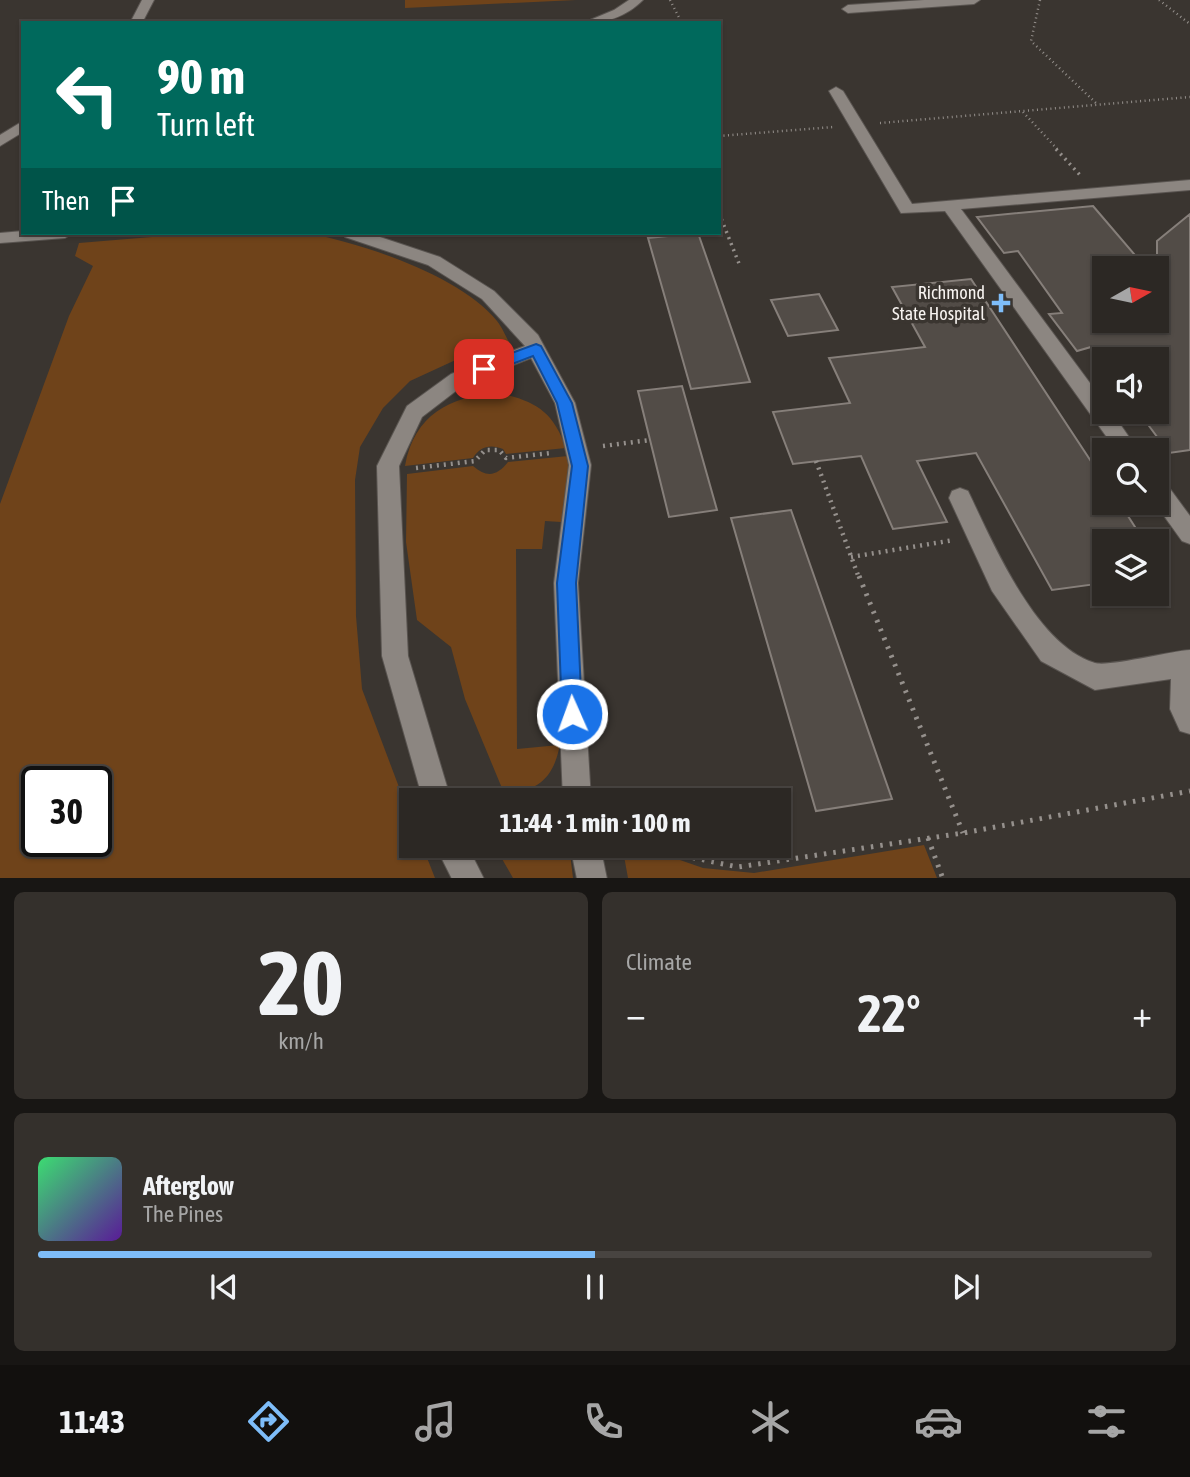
<!DOCTYPE html>
<html lang="en">
<head>
<meta charset="utf-8">
<style>
	body { margin:0; font-family:"Asap Condensed",sans-serif; background:#34302c; color:#f1f3f6; height:100vh; display:flex; flex-direction:column; font-size:26px; white-space:nowrap }
	* { box-sizing:border-box; margin:0 }
	p { font-size:23px; color:#a6a6a6 }
	.icon { flex:none; width:38px; height:38px; fill:none; stroke:currentColor; stroke-width:2; stroke-linecap:round; stroke-linejoin:round }
	.map { position:relative; height:878px; overflow:hidden }
	.details { display:flex; flex-direction:column; gap:14px; padding:14px; background:#181614; flex:1 }
	.details>* { flex:none }
	.banner { position:absolute; left:21px; top:21px; width:700px; height:214px; border-radius:0px; box-shadow:0 2px 5px #0004,0 0 0 2px #484441; background:#00695c; color:#fff; overflow:hidden }
	.needle { width:46px; rotate:81deg }
	.controls { position:absolute; left:1092px; top:256px; display:grid; gap:14px }
	.controls a { display:grid; place-items:center; width:77px; height:77px; border-radius:0px; background:#2c2824; box-shadow:0 2px 5px #0004,0 0 0 2px #484441; font-size:35px }
	.speed { position:absolute; left:21px; top:766px; display:flex; gap:14px; font-size:35px; font-weight:700; text-align:center }
	.speed>* { display:grid; place-content:center; width:91px; height:91px; border-radius:50%; background:#2c2824; box-shadow:0 2px 5px #0004,0 0 0 2px #484441; line-height:1 }
	.speed .limit { border:4px solid #111; border-radius:10px; background:#fff; color:#111 }
	.pin { position:absolute; display:grid; place-items:center; width:60px; height:60px; color:#fff; margin:-30px; border-radius:14px; box-shadow:0 4px 10px #0006 }
	.me { position:absolute; width:77px; margin:-38px; rotate:358deg; stroke-linejoin:round; filter:drop-shadow(0 0 5px #0008) }
	.turn { display:flex; align-items:center; gap:24px; height:147px; padding:0 21px; font-size:32px }
	.turn .icon { width:91px; height:91px; stroke-width:2.5 }
	.turn b { display:block; font-size:49px; line-height:60px }
	.then { display:flex; align-items:center; height:66px; padding:0 21px; background:#0003; gap:14px; font-size:26px }
	.big { font-size:52px; font-weight:700; line-height:1.1 }
	.details .tile { flex:1; display:flex; flex-direction:column; justify-content:center; gap:10px; min-width:0; padding:0 24px; border-radius:10px; background:#34302c }
	.details .dial { align-items:center; gap:0 }
	.dial b { font-size:91px; line-height:1 }
	.song { display:flex; align-items:center; gap:21px }
	.cover { width:84px; height:84px; border-radius:10px; background:linear-gradient(135deg,hsl(140 70% 55%),hsl(270 70% 35%)) }
	.played { height:7px; border-radius:4px; background:linear-gradient(90deg,#7ebdf9 50%,#484441 50%) }
	.keys { display:flex; justify-content:space-around; direction:ltr }
	.heat { display:flex; justify-content:space-between; align-items:center; font-size:38px; direction:ltr }
	.details .tiles { flex:1; display:grid; gap:14px; grid-template-columns:1fr 1fr }
	.tile:last-child { grid-column:span 2 }
	.trip { position:absolute; left:399px; top:788px; width:392px; height:70px; border-radius:0px; background:#2c2824; box-shadow:0 2px 5px #0004,0 0 0 2px #484441; font-weight:700; line-height:70px; text-align:center }
	.menu { display:flex; height:112px; justify-content:space-around; align-items:center; background:#12100e; color:#a6a6a6 }
	.menu .icon { width:49px; height:49px }
	.menu .current { color:#7ebdf9 }
	.menu b { font-size:32px; color:#f1f3f6 }
	.map>svg:first-child { display:block }
</style>
</head>
<body>
<div class="map">
<svg width="1190" height="879" viewBox="0 0 1190 879">
	<rect width="100%" height="100%" fill="#3a3530"/>
	<path fill="#6f431a" fill-rule="evenodd" d="M 405,0 L 576,0 L 405,8 Z
		M 200,233 C 231,233 280,228 308,233 C 364,244 461,276 497,321 C 502,327 506,337 510,344 L 473,352 L 410,381 L 383,408 L 360,447 L 355,480 L 356,616 L 362,689 L 411,819 L 411,845 L 422,845 L 435,878 L 0,878 L 0,504 L 69,316 L 93,266 L 75,256 L 79,243 ZM 96,782 L 96,842 L 37,842 L 37,782 Z
		M 498,393 C 535,401 553,411 566,448 L 506,454 L 503,449 C 491,444 480,446 473,458 L 405,466 C 414,415 450,396 498,393 Z
		M 568,456 L 570,470 L 561,522 L 545,521 L 542,549 L 516,549 L 517,749 L 559,745 L 559,749 C 552,780 536,792 504,793 L 465,699 L 451,647 L 417,620 L 406,542 L 407,474 L 473,466 C 487,478 497,476 508,462 Z
		M 494,845 L 569,845 L 573,878 L 513,878 Z
		M 622,845 L 637,845 L 703,868 L 754,873 L 924,845 L 937,878 L 628,878 Z"/>
	<path fill="#524c47" stroke="#867f7a" stroke-width="2" d="M 1093,206 L 1146,268 L 1104,268 L 1104,320 L 1157,320 L 1157,241 L 1190,214 L 1190,450 L 1169,453 L 1138,411 L 1157,411 L 1157,359 L 1099,359 L 1091,347 L 1077,351 L 1049,314 L 1062,313 L 1018,251 L 1004,253 L 977,217 Z
		M 698,233 L 750,382 L 691,389 L 648,238 Z
		M 971,279 L 1104,481 L 1104,502 L 1119,502 L 1144,541 L 1104,541 L 1104,583 L 1052,590 L 976,453 L 917,461 L 947,522 L 893,529 L 861,456 L 793,464 L 773,412 L 850,403 L 829,358 L 925,347 L 892,287 Z
		M 819,294 L 838,330 L 788,336 L 771,300 Z
		M 682,386 L 717,510 L 669,517 L 638,391 Z
		M 791,510 L 892,799 L 816,811 L 731,518 Z"/>
	<g fill="none" stroke-linecap="round" stroke-linejoin="round">
		<g stroke="#595450" stroke-width="2">
			<path id="minor" d="M 142,0 L 154,0 L 142,23 L 130,23 Z
				M 629,0 L 643,0 C 626,17 606,23 583,23 L 614,10 Z
				M 924,0 L 980,0 L 974,4 L 848,13 L 842,9 L 848,5 Z
				M 836,87 L 843,91 L 912,204 L 1190,180 L 1190,190 L 961,209 L 1104,402 L 1104,411 L 1111,411 L 1138,450 L 1116,450 L 945,211 L 901,213 L 829,91 Z
				M 23,121 L 23,132 L 0,146 L 0,135 Z
				M 23,231 L 23,233 L 73,233 L 65,238 L 0,243 L 0,233 Z
				M 343,233 L 368,233 L 440,257 L 494,291 L 538,335 L 575,403 L 591,465 L 578,583 L 591,800 L 563,800 L 554,583 L 569,465 L 555,403 L 531,358 L 465,384 L 422,417 L 399,466 L 408,656 L 451,800 L 423,800 L 382,656 L 377,466 L 407,406 L 451,374 L 525,346 L 482,299 L 428,265 L 345,237 Z
				M 1157,480 L 1165,482 L 1190,516 L 1190,544 L 1182,541 L 1154,502 L 1157,502 Z
				M 960,488 L 968,491 C 993,543 1036,646 1095,663 C 1109,667 1171,651 1190,650 L 1190,734 L 1180,731 L 1170,709 L 1171,679 L 1095,690 L 1041,661 L 992,591 L 949,498 L 952,491 Z
				M 435,845 L 467,845 L 484,879 L 452,879 Z
				M 570,845 L 600,845 L 607,879 L 577,879 Z"/>
		</g>
		<path stroke="#95908c" stroke-width="2.5" stroke-dasharray="1 3.5" stroke-linecap="butt" d="M 670,0 L 682,23
			M 1040,0 L 1031,41 L 1097,104
			M 1159,0 L 1190,24
			M 1023,112 L 1058,150
			M 880,123 L 1190,97
			M 719,136 L 833,127"/>
		<path stroke="#95908c" stroke-width="3.5" stroke-dasharray="2 4.5" stroke-linecap="butt" d="M 1056,149 L 1080,175
			M 719,213 L 740,266"/>
		<path stroke="#95908c" stroke-width="4.5" stroke-dasharray="2 5" stroke-linecap="butt" d="M 603,446 L 650,440
			M 816,461 L 859,578
			M 416,468 L 475,461 L 485,450 L 499,450 L 506,458 L 552,453
			M 851,557 L 954,540"/>
		<path stroke="#95908c" stroke-width="5" stroke-dasharray="2.5 7" stroke-linecap="butt" d="M 859,576 L 963,833
			M 928,838 L 943,879
			M 657,845 L 694,858 L 738,867 L 963,833 L 1190,791"/>
		<use href="#minor" fill="#8c8681" fill-rule="evenodd"/>
	</g>
	<path fill="#1a73e8" stroke="#114b97" stroke-width="2" d="M 536,344 L 541,346 L 572,403 L 588,466 L 576,583 L 582,714 L 579,721 L 572,724 L 565,721 L 562,714 L 557,583 L 572,466 L 557,403 L 533,356 L 484,375 L 476,369 L 479,365 Z"/>
	<path fill="#7ebdf9" stroke="#3a3530" stroke-width="2.5" d="M997.5 292.5h7v7h7v7h-7v7h-7v-7h-7v-7h7z"/>
	<g text-anchor="middle" stroke-width="7" stroke-linejoin="round" paint-order="stroke">
		<g font-size="18" fill="#f8f4f1" stroke="#3a3530" text-anchor="end">
			<text x="985" y="299">Richmond<tspan x="985" dy="21">State Hospital</tspan></text>
		</g>
	</g>
</svg>
<div class="controls">
<a><svg class="needle" viewBox="-14 -14 28 28"><path d="M0-13l5 13h-10z" fill="#e53935"/><path d="M0 13l5-13h-10z" fill="#a6a6a6"/></svg></a>
<a><svg class="icon" aria-label="sound" viewBox="0 0 24 24"><path d="M4 9h4l5-4v14l-5-4H4zM17 9q2 3 0 6"/></svg></a>
<a><svg class="icon" aria-label="search" viewBox="0 0 24 24"><circle cx="10" cy="10" r="6"/><path d="M15 15l6 6"/></svg></a>
<a><svg class="icon" aria-label="layers" viewBox="0 0 24 24"><path d="M12 4l9 5-9 5-9-5zM3 14l9 5 9-5"/></svg></a>
</div>
<div class="speed"><div class="limit">30</div></div>
<div class="pin" style="left:484px;top:369px;background:#d93025"><svg class="icon" aria-label="arrive" viewBox="0 0 24 24"><path d="M6 21V4h12l-3 4 3 4H6"/></svg></div>
<svg class="me" style="left:572px;top:714px" viewBox="-20 -20 40 40"><circle r="17" fill="#1a73e8" stroke="#fff" stroke-width="3"/><path d="M0-11L8 9 0 5-8 9z" fill="#fff"/></svg>
<div class="trip">11:44 · 1 min · 100 m</div>
<div class="banner">
<div class="turn"><svg class="icon" aria-label="left" viewBox="0 0 24 24"><path d="M17 20v-9H6M10 6l-5 5 5 5"/></svg><div><b>90 m</b>Turn left</div></div>
<div class="then">Then<svg class="icon" aria-label="arrive" viewBox="0 0 24 24"><path d="M6 21V4h12l-3 4 3 4H6"/></svg></div>
</div>
</div>
<section class="details">
<div class="tiles">
<div class="tile dial"><b>20</b><p>km/h</p></div>
<div class="tile"><p>Climate</p>
<div class="heat"><a>−</a><b class="big">22°</b><a>+</a></div>
</div>
<div class="tile">
<div class="song"><i class="cover"></i><div><b>Afterglow</b><p>The Pines</p></div></div>
<div class="played"></div>
<div class="keys"><svg class="icon" aria-label="previous" viewBox="0 0 24 24"><path d="M18 5L8 12l10 7zM5 5v14"/></svg><svg class="icon" aria-label="pause" viewBox="0 0 24 24"><path d="M8 5v14M16 5v14"/></svg><svg class="icon" aria-label="next" viewBox="0 0 24 24"><path d="M6 5l10 7-10 7zM19 5v14"/></svg></div>
</div>
</div>
</section>
<nav class="menu">
<b>11:43</b>
<svg class="icon current" aria-label="directions" viewBox="0 0 24 24"><path d="M12 3l9 9-9 9-9-9zM9 14v-3h6M13 9l2 2-2 2"/></svg>
<svg class="icon" aria-label="music" viewBox="0 0 24 24"><path d="M9 18V5l10-2v13"/><circle cx="6" cy="18" r="3"/><circle cx="16" cy="16" r="3"/></svg>
<svg class="icon" aria-label="phone" viewBox="0 0 24 24"><path d="M5 4h4l2 5-3 2q2 4 5 5l2-3 5 2v4C11 20 4 13 5 4z"/></svg>
<svg class="icon" aria-label="climate" viewBox="0 0 24 24"><path d="M12 3v18M4 7l16 10M4 17L20 7"/></svg>
<svg class="icon" aria-label="car" viewBox="0 0 24 24"><path d="M5 17H2v-5l4-1 3-4h7l3 4 3 1v5h-3M9 17h6M6 11h13"/><circle cx="7" cy="17" r="2"/><circle cx="17" cy="17" r="2"/></svg>
<svg class="icon" aria-label="filters" viewBox="0 0 24 24"><path d="M4 7h16M4 17h16"/><circle cx="9" cy="7" r="2"/><circle cx="15" cy="17" r="2"/></svg>
</nav>
</body>
</html>
